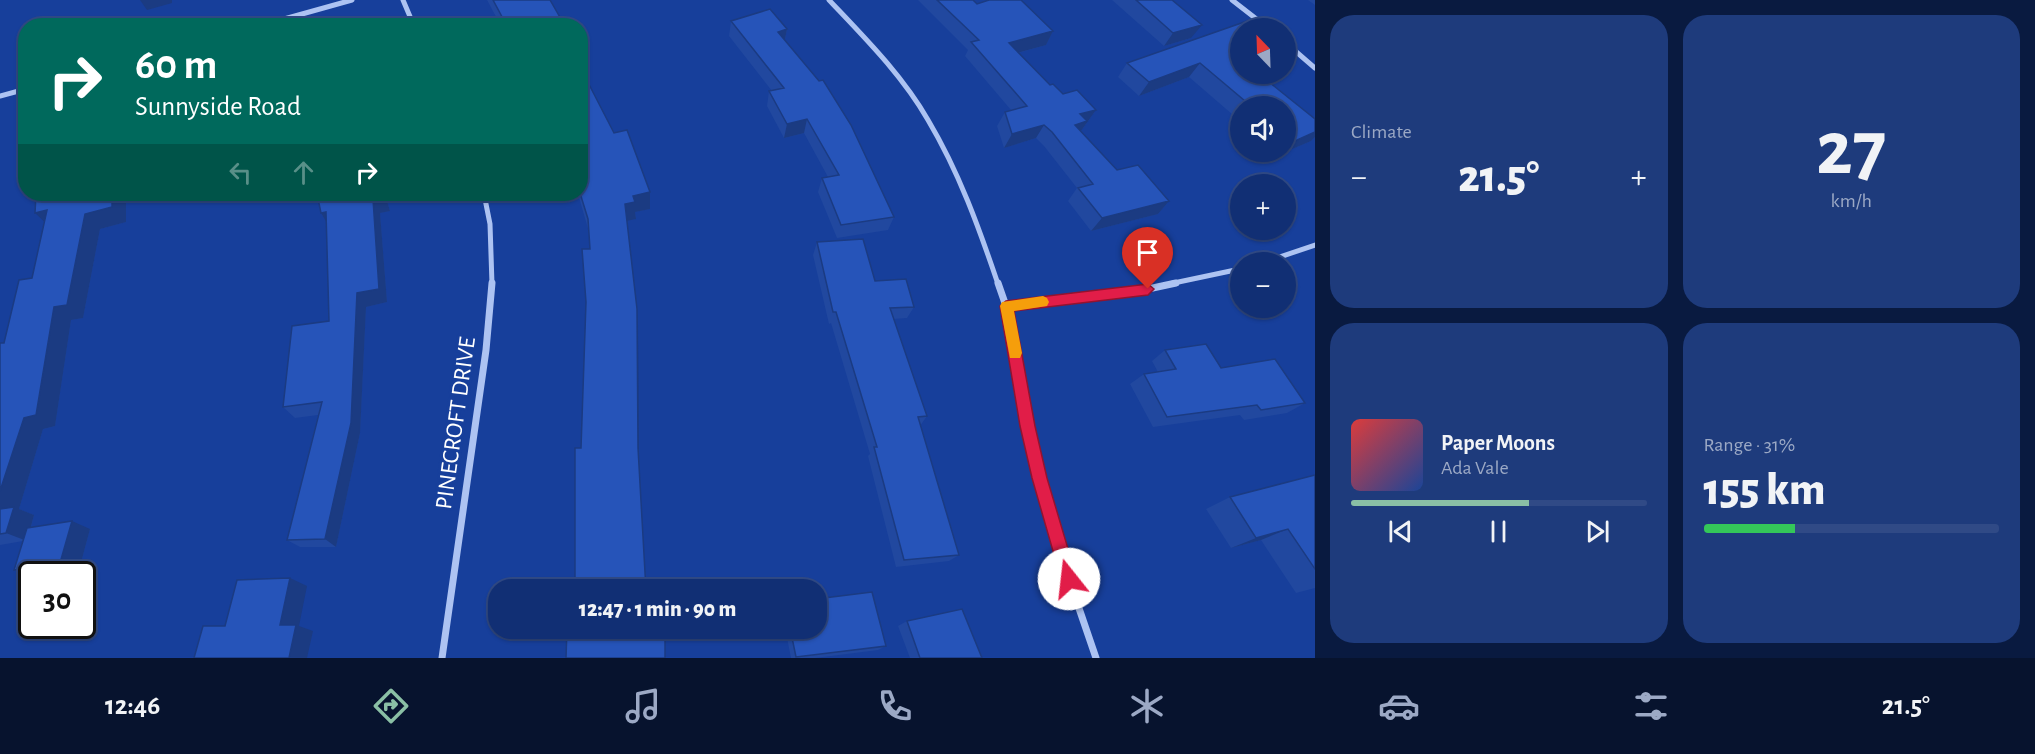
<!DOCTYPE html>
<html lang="en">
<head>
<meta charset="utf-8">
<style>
	body { margin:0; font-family:"Alegreya Sans",sans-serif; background:#1e3b7c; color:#f1f3f6; height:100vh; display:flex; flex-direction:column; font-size:22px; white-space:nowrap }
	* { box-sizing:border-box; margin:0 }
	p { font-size:20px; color:#9ca9c5 }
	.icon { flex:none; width:33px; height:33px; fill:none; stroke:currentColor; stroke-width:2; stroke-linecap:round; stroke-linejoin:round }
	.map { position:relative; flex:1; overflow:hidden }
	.sheet { display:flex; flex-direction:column; gap:15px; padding:15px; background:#091a40; width:720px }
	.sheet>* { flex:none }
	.guide { position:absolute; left:18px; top:18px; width:570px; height:183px; border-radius:24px; box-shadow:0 2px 4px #0004,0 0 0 2px #304a86; background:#00695c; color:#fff; overflow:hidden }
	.needle { width:39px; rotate:337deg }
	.tools { position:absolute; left:1230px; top:18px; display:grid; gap:12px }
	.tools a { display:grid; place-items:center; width:66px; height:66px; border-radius:50%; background:#112f74; box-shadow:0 2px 4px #0004,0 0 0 2px #304a86; font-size:30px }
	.speed { position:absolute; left:18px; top:561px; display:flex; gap:12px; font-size:30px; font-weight:700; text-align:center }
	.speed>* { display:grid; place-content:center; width:78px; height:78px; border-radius:50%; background:#112f74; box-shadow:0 2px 4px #0004,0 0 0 2px #304a86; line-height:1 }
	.speed .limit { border:3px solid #111; border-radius:9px; background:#fff; color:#111 }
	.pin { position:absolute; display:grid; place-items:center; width:51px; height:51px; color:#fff; margin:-62px -26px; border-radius:50% 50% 50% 0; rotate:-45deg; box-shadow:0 0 6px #0007 }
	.pin .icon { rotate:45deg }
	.me { position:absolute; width:66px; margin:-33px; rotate:344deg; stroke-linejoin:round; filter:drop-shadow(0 0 4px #0008) }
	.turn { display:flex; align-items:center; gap:21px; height:126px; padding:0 18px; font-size:27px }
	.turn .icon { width:78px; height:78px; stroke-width:2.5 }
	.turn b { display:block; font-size:42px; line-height:51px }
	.lanes { display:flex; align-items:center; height:57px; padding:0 18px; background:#0003; justify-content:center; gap:30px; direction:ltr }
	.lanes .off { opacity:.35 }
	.big { font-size:45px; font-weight:800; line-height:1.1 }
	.sheet .tile { flex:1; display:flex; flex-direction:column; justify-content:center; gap:9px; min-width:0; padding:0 21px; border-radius:24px; background:#1e3b7c }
	.sheet .dial { align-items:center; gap:0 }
	.dial b { font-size:78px; line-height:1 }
	.song { display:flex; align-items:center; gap:18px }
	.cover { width:72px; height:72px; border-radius:9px; background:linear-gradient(135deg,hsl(0 70% 55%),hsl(220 70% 35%)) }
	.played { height:6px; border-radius:3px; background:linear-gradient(90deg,#8abfa5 60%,#304a86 60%) }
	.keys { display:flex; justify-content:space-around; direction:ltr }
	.heat { display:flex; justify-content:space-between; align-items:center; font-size:33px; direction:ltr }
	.charge { height:9px; border-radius:4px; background:linear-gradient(90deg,#34c759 31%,#304a86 0) }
	.sheet .tiles { flex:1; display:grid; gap:15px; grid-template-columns:repeat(2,1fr) }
	.trip { position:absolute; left:488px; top:579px; width:339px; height:60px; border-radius:24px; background:#112f74; box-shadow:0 2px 4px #0004,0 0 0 2px #304a86; font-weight:800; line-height:60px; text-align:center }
	.dock { display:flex; height:96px; justify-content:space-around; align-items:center; background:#07132e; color:#9ca9c5 }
	.dock .icon { width:42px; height:42px }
	.dock .current { color:#8abfa5 }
	.dock b { font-size:27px; color:#f1f3f6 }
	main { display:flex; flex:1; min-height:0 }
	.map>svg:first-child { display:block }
</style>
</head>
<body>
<main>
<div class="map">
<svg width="1315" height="658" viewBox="0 0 1315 658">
	<rect width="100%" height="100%" fill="#173f9b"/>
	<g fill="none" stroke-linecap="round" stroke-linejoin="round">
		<path stroke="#adc3f2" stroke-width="5" d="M 403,0 L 414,26
			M 829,0 C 865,38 902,75 928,120 C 959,172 979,228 998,284
			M 1232,0 L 1268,28
			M 259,26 L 352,0
			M 1286,43 L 1315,68
			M 0,96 L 26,89
			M 484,194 L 490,224 L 492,284
			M 1265,262 L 1315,245
			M 1169,284 L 1240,269"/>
		<path stroke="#adc3f2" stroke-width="7" d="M 998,283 L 1006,306 L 1040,478 L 1069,579 L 1096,658
			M 1006,306 L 1148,289 L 1176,283
			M 442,658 L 486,350 L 492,283"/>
	</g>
	<path fill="#21489f" d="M 487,0 L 550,0 L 565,26 L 501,26 Z
		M 918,0 L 973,0 L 977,4 L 1053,31 L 1046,45 L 1018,53 L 1050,85 L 1063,94 L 1096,110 L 1081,131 L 1117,170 L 1169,201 L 1158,214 L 1091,231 L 1068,201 L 1077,188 L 1044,146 L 1036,138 L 1004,148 L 997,126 L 1005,112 L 1011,110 L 965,56 L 968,50 Z
		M 1112,0 L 1172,0 L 1191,38 L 1164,46 Z
		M 1308,0 L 1315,0 L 1315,5 Z
		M 1250,20 L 1254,28 L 1240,28 L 1240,74 L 1259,74 L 1315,119 L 1315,137 L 1311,141 L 1264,161 L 1252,152 L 1286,152 L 1286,106 L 1240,106 L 1240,121 L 1189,77 L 1139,96 L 1118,77 L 1127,63 Z
		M 731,21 L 787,29 L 785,40 L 894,217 L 888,230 L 837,238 L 818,192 L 822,178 L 828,177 L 804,133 L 784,138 L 767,106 L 769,91 L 772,91 L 729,36 Z
		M 583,54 L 585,72 L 583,73 L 650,209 L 635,212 L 636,219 L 627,220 L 637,309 L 639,460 L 581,448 L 590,249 L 589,232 L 578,194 L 580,194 Z
		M 1240,130 L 1240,142 L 1234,137 Z
		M 317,194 L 385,194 L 390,211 L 380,213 L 387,302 L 366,307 L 360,433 L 336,547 L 300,547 L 287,540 L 318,415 L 295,418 L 283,407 L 329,321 L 327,222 L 321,213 Z
		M 44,222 L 126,222 L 100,229 L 83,318 L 71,320 L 55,426 L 43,429 L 19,509 L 34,515 L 31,527 L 90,529 L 79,570 L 45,574 L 32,574 L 32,575 L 14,570 L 23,541 L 0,545 L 0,343 L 4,343 L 32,278 Z
		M 817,242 L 875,281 L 914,307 L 907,318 L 893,319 L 927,416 L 920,426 L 959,555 L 949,561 L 896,567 L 868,456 L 870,454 L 831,323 L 829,324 L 813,255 Z
		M 1165,350 L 1221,368 L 1305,403 L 1287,413 L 1244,420 L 1240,415 L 1153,427 L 1130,384 L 1144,374 L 1158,372 L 1152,361 Z
		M 1315,475 L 1315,588 L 1296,593 L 1261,540 L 1231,548 L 1206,509 L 1230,497 Z
		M 907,621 L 982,658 L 910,658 L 898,626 Z
		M 785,628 L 816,628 L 886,646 L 878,650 L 815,658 L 791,658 Z"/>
	<path fill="#1b3b82" d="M 140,0 L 172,0 L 172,3 L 147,10 Z
		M 1202,25 L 1191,38 L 1164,46 L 1173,33 Z
		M 787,29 L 784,44 L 778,32 Z
		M 1053,31 L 1046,45 L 1002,57 L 1009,43 Z
		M 1240,48 L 1240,57 L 1221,65 L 1232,51 Z
		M 580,54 L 583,54 L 585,72 L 580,73 Z
		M 1200,63 L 1189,77 L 1139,96 L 1149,82 Z
		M 1096,110 L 1078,135 L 1066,139 L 1080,114 Z
		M 807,119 L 804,133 L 784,138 L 787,124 Z
		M 1044,125 L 1036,138 L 1004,148 L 1012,134 Z
		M 1315,132 L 1315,137 L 1311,141 L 1264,161 L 1274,152 L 1286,152 L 1286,145 Z
		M 650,192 L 650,209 L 635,212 L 636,219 L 626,221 L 625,204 L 633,196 Z
		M 112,194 L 126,194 L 126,222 L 100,229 L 83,318 L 71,320 L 55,426 L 43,429 L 19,509 L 34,515 L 27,541 L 6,533 L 0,512 L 0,491 L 54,307 L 85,214 Z
		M 382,194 L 385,194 L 390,211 L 380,213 L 387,302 L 366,307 L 360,433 L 336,547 L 325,539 L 357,293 L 373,199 Z
		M 1169,201 L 1158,214 L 1091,231 L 1102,218 Z
		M 47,210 L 51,228 L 35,213 Z
		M 326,212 L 330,228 L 321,213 Z
		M 637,309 L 638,324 L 639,460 L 638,448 Z
		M 72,521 L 90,529 L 79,570 L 60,563 Z
		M 1288,529 L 1261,540 L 1231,548 L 1256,538 Z
		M 290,578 L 307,586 L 299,626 L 313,631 L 307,658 L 289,658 L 280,625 Z"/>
	<path fill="#2654b9" stroke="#1b3b82" stroke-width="1.5" d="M 493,0 L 550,0 L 565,26 L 507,26 Z
		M 937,0 L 973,0 L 977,4 L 989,0 L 1021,0 L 1053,31 L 1009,43 L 1050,85 L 1053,84 L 1063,94 L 1077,90 L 1096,110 L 1080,114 L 1087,121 L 1075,125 L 1117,170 L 1138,165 L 1169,201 L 1102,218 L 1078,188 L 1093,184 L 1052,132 L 1044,125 L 1012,134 L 1005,112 L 1027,106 L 971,42 L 979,40 Z
		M 1136,0 L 1172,0 L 1202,25 L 1173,33 Z
		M 770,9 L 787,29 L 778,32 L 819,81 L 823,80 L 851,125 L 894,217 L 841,225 L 822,178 L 839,175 L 807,119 L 787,124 L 769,91 L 784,88 L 731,21 Z
		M 1250,20 L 1254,28 L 1240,28 L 1240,48 L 1232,51 L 1240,58 L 1240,74 L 1259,74 L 1315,119 L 1315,132 L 1286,145 L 1286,106 L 1251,106 L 1200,63 L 1149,82 L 1127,63 Z
		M 580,67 L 614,133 L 627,130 L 650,192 L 633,196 L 635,202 L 625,204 L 637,309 L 638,448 L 646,590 L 575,590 L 575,448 L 581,448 L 586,302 L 582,249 L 590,249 L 588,219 L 580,193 Z
		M 36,194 L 112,194 L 112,207 L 85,214 L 67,305 L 54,307 L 36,415 L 24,418 L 0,491 L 0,343 L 4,343 L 19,280 L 32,278 L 47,210 L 35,213 Z
		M 317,194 L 382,194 L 383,196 L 373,199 L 379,289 L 357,293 L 351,423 L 325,539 L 287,540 L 322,402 L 283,407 L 292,326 L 329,321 L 326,212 L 321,213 Z
		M 863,239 L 875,281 L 906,279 L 914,307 L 890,308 L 927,416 L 918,417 L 959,555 L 904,560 L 874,447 L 877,447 L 836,312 L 833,312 L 817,242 Z
		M 1206,344 L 1221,368 L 1275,359 L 1305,403 L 1261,410 L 1257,405 L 1167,417 L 1144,374 L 1176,369 L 1165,350 Z
		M 1315,475 L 1315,569 L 1288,529 L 1256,538 L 1230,497 Z
		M 14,507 L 6,533 L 0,534 L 0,509 Z
		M 72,521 L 60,563 L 14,570 L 27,528 Z
		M 290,578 L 280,625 L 296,625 L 289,658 L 194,658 L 203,626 L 225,626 L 237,580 Z
		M 872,592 L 886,646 L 796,657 L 790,628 L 816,628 L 816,599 Z
		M 962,609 L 982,658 L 920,658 L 907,621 Z
		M 567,628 L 665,628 L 665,658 L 566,658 Z"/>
	<path fill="#e11d48" stroke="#92132f" stroke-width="1.5" d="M 1148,284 L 1154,289 L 1148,295 L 1014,311 L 1035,426 L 1047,478 L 1077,579 L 1075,585 L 1069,588 L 1063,585 L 1061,579 L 1032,478 L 1020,426 L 1000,306 L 1006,301 Z"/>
	<path fill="#f59e0b" d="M 1043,296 L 1047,298 L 1049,302 L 1047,306 L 1014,311 L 1022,353 L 1020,358 L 1010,358 L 1000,306 L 1002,302 Z"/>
	<g text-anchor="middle" stroke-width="6" stroke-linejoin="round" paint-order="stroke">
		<g font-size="24" fill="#fff" stroke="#173f9b">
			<text transform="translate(455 423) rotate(-82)" y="8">PINECROFT DRIVE</text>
		</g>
	</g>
</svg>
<div class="tools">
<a><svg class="needle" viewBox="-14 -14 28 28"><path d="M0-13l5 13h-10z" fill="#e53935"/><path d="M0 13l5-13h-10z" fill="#9ca9c5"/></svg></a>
<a><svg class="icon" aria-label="sound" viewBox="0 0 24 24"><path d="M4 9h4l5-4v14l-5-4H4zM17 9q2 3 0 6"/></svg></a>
<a>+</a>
<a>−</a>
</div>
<div class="speed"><div class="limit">30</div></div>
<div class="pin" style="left:1148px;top:289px;background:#d93025"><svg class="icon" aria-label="arrive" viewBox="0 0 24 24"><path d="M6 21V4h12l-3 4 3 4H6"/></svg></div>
<svg class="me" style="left:1069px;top:579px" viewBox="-20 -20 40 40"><circle r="19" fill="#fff"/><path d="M0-13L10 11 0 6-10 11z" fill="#e11d48"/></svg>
<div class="trip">12:47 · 1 min · 90 m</div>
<div class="guide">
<div class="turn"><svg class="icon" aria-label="right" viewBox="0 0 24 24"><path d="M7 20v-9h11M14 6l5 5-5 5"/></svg><div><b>60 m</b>Sunnyside Road</div></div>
<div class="lanes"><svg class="icon off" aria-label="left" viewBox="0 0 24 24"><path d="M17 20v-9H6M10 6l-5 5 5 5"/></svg><svg class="icon off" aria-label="ahead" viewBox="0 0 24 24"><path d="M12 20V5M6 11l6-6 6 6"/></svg><svg class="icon" aria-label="right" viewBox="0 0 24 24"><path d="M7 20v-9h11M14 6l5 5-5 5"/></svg></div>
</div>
</div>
<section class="sheet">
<div class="tiles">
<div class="tile"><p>Climate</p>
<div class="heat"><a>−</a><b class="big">21.5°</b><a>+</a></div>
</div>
<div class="tile dial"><b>27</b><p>km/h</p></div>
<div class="tile">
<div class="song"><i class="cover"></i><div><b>Paper Moons</b><p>Ada Vale</p></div></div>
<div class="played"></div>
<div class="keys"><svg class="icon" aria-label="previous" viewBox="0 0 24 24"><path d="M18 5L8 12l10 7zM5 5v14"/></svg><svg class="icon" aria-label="pause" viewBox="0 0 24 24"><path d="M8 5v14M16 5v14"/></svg><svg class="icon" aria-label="next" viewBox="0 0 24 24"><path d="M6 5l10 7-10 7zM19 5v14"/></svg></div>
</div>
<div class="tile"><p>Range · 31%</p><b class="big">155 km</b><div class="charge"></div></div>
</div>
</section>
</main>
<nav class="dock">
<b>12:46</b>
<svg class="icon current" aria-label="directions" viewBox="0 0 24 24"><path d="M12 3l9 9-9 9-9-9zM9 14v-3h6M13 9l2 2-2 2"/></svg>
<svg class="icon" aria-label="music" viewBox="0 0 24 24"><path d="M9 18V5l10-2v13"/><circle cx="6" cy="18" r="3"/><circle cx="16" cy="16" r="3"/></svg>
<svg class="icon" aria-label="phone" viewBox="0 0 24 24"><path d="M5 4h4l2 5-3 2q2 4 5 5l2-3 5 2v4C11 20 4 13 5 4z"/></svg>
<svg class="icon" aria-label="climate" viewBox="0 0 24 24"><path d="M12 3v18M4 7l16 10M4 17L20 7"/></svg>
<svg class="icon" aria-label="car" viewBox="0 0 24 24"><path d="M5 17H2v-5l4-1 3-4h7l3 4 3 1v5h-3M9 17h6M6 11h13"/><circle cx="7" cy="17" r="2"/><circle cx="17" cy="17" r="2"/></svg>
<svg class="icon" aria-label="filters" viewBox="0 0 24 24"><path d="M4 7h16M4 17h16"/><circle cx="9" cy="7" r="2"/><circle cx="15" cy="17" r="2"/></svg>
<b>21.5°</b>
</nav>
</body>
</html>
